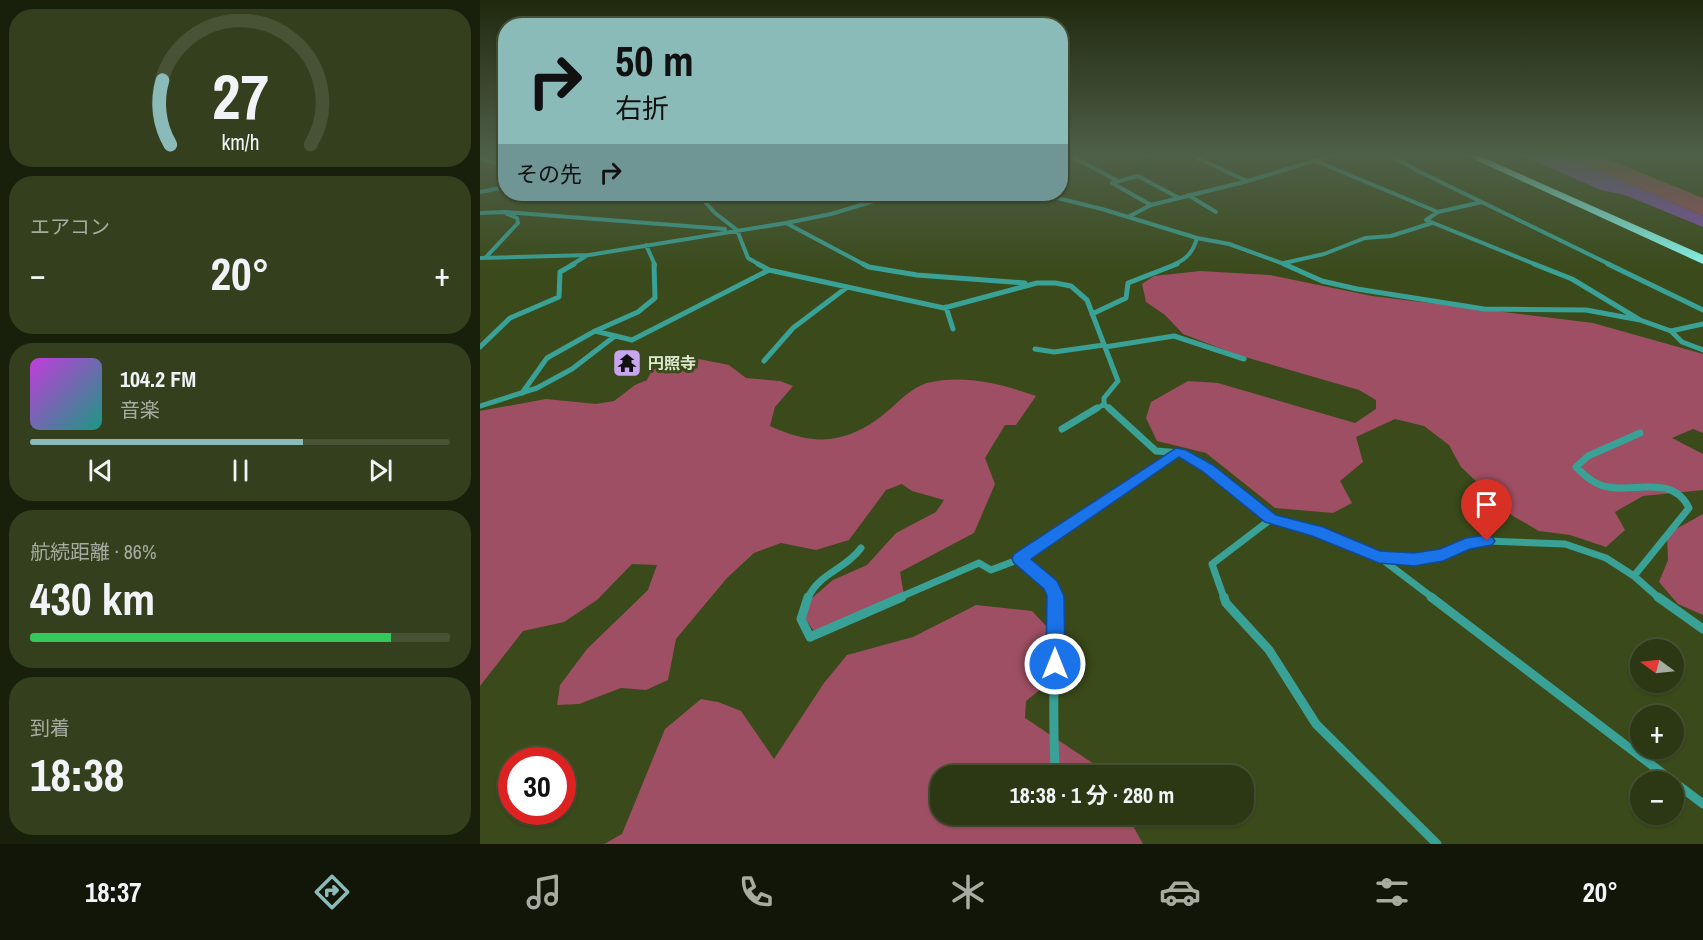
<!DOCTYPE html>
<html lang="ja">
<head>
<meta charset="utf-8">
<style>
	body { margin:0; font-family:"Archivo Narrow","Noto Sans JP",sans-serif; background:#343f1d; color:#f1f3f6; height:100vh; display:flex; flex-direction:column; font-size:22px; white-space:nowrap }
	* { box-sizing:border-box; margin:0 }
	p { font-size:20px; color:#a6aca0 }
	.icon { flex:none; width:33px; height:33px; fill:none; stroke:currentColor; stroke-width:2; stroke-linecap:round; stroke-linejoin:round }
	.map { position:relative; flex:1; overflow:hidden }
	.details { display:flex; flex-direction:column; gap:9px; padding:9px; background:#181f0b; width:480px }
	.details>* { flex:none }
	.banner { position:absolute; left:18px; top:18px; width:570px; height:183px; border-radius:24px; box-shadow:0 2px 4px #0004,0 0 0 2px #485234; background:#8bbbb9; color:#111; overflow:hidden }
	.needle { width:39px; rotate:285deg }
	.fabs { position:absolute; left:1150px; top:639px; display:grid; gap:12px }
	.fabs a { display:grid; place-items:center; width:54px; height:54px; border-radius:50%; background:#2c3814; box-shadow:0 2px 4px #0004,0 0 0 2px #485234; font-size:30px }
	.speed { position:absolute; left:18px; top:747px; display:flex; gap:12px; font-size:30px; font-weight:700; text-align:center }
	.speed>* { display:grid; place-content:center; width:78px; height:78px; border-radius:50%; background:#2c3814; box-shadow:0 2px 4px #0004,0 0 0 2px #485234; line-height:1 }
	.speed .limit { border:9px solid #d22; background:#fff; color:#111 }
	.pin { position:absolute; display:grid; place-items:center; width:51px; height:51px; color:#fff; margin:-62px -26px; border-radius:50% 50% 50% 0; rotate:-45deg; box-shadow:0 0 6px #0007 }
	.pin .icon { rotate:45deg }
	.me { position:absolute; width:66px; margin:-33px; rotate:0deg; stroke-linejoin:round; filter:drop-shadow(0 0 4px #0008) }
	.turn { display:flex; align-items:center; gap:21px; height:126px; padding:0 18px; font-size:27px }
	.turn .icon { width:78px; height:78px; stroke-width:2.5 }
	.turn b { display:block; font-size:42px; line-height:51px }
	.then { display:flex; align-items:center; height:57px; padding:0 18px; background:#0003; gap:12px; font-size:22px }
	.big { font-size:45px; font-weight:700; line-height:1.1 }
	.details .card { flex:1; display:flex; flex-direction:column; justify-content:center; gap:9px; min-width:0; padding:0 21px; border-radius:24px; background:#343f1d }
	.details .dial { align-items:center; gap:0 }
	.dial svg { height:156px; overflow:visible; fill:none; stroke:#485234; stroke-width:7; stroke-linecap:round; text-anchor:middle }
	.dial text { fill:#f1f3f6; stroke:none }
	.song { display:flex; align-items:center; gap:18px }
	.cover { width:72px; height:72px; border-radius:9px; background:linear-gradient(135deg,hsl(290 70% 55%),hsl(170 70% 35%)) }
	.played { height:6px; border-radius:3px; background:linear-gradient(90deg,#8bbbb9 65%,#485234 65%) }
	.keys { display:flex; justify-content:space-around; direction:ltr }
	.heat { display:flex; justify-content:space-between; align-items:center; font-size:33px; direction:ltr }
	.charge { height:9px; border-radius:4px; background:linear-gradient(90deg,#34c759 86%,#485234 0) }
	.trip { position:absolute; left:450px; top:765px; width:324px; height:60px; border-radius:24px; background:#2c3814; box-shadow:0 2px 4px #0004,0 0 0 2px #485234; font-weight:700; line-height:60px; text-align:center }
	.dock { display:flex; height:96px; justify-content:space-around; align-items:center; background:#121608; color:#a6aca0 }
	.dock .icon { width:42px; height:42px }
	.dock .selected { color:#8bbbb9 }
	.dock b { font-size:27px; color:#f1f3f6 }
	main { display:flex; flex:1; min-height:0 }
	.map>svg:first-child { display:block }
</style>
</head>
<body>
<main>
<section class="details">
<div class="card dial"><svg viewBox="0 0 100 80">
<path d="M14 69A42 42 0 1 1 86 69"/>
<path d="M14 69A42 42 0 0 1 10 36" stroke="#8bbbb9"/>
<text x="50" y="56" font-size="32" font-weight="700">27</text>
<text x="50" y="72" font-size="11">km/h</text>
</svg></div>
<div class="card"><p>エアコン</p>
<div class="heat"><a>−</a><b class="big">20°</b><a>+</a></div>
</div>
<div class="card">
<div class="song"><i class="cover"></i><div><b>104.2 FM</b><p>音楽</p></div></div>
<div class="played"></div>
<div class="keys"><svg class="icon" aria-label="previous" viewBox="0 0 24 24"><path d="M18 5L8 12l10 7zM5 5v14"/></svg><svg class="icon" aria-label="pause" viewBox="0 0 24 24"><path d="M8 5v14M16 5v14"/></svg><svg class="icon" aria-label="next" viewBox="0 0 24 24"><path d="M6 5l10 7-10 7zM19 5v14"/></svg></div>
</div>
<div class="card"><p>航続距離 · 86%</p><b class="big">430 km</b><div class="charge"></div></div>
<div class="card"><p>到着</p><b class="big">18:38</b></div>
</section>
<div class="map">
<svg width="1223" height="844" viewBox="0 0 1223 844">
	<rect width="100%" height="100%" fill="#3a4a1a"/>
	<path fill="#9e4f63" d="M 1080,154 L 1115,154 L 1223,198 L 1223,216 L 1111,167 L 1085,159 Z
		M 720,271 L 790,275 L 892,296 L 1113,323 L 1223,354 L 1223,433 L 1213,429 L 1192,438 L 1223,454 L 1223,490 L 1163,496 L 1135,512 L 1145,530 L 1126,547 L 1090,535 L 1059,531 L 1033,516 L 981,467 L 969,445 L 944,426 L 915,419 L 876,437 L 883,462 L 860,481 L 872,503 L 853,513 L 795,508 L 726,453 L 677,441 L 666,418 L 671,402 L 708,381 L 738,383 L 875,423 L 896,409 L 896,400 L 879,390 L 758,355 L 703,334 L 685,315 L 666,302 L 662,284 L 674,276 Z
		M 203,356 L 249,365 L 266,378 L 300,381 L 313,386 L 295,407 L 290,426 C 337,448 370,443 409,410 C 420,400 433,387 447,383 C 484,374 522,384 556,396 L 536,425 L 525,425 L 505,458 L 515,484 L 494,533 L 420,572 L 424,595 L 335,633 L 325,618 L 332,598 L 353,580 L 387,565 L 416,533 L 456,512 L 464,500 L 432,491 L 422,484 L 406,490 L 369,540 L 336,550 L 301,543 L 274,553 L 247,578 L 196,639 L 188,680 L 166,690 L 141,688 L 99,704 L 77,705 L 80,685 L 107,649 L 168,590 L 177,565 L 152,564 L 117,600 L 84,622 L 43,631 L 0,686 L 0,411 L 66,399 L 116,404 L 134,401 L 155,385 L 167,380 C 174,364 186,360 203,356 Z
		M 1223,514 L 1223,615 L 1198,604 L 1179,582 L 1188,560 L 1187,534 Z
		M 496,605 L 552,611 L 568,628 L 568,683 L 546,701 L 545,718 L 623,770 L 626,775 L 460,776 L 460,814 L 647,815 L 663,844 L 124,844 L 142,834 L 185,729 L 221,699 L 238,702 L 261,711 L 294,759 L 344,683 L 367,655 L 433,637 Z"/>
	<path fill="#8150b1" d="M 1038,154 L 1080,154 L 1085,159 L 1111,167 L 1223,216 L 1223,227 L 1145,195 L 1121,190 Z"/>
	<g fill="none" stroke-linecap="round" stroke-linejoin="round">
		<path stroke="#39a196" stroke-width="4" d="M 664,154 L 669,156
			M 709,154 L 767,181
			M 909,154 L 938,171 L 1131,265
			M 589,155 L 638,181
			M 0,158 L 26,166
			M 836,161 L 958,212
			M 0,192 L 26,187
			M 218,194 L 235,213 L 257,230 L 268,258 L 280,265
			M 375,194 L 382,204
			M 561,194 L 622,209 L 717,238 C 713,252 707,259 693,265
			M 708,195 L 736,212
			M 1002,202 L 958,212 L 946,220 L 1057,265
			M 671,205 L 632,183 L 658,176 L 699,198
			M 0,213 L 25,212 L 245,229
			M 648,217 L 671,205 L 768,181 L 856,154
			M 306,223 L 385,265
			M 717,238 L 749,244 L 807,265
			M 166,245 L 175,265
			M 6,257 L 38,223 L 37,218 L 27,214
			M 0,258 L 109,255 L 306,223 L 351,214 L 417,194
			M 804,263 L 844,254 L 885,238 L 911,236 L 952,223
			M 91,265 L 108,255"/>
		<path stroke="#39a196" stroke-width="5" d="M 278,264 L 289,270 L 464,308 L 557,283 L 575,283 L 591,286 L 607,300 L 638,381 L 624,398 L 624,404 L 630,410
			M 383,264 L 389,267 L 437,275 L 545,283
			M 804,264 L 842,281 L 877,289 L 1004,309 L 1106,310 L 1160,320
			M 1054,264 L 1092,279 L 1160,320 L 1191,331 L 1223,324
			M 1128,264 L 1223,310
			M 466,307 L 473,329
			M 612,314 L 646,298 L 648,283 L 697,264
			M 115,331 L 158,312 L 175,298 L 174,264
			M 1191,331 L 1202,342 L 1223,350
			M 0,347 L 30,318 L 79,297 L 80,272 L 94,264
			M 625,347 L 694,336 L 764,359
			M 555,349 L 574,352 L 624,345
			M 284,361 L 313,328 L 366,288
			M 42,393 L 67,358 L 115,331 L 152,340 L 289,270
			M 0,406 L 57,388 L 92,369 L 135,336
			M 615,410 L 624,404"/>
		<path stroke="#39a196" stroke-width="7" d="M 629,408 L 676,451 L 701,453 L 728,468 L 791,519 L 837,531 L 899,557 L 953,598
			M 582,429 L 617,408
			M 899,557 L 935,560 L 963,555 L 986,544 L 1007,541 L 1085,544 L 1126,558 L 1154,576 L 1179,598
			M 540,559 L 571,586 L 575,598
			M 1154,576 L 1209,508 C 1193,475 1157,492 1128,487 C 1115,485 1105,476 1096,467 L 1108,456 L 1160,433
			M 328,598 C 339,573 366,569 381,548
			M 418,598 L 499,563 L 511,570 L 540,559 L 696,453
			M 744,598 L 732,564 L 791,519"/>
		<path stroke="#39a196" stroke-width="9" d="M 328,597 L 321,619 L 330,637 L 422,597
			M 575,597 C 575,653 572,709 575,765
			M 744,597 L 746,603 L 789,650 L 836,724 L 957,844
			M 951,597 L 1194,782
			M 1178,597 L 1223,629
			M 1194,782 L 1223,804"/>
		<path fill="#88faee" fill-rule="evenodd" d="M 983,154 L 995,154 L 1223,255 L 1223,264 Z"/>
	</g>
	<linearGradient id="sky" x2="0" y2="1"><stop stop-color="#20290e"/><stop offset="0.57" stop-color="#4f6049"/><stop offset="1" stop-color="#4f6049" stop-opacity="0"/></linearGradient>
	<rect width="1223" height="272" fill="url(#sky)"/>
	<path fill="#1a73e8" stroke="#114b97" stroke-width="1.5" d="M 696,448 L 706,450 L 733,465 L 796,515 L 843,527 L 900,551 L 934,553 L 960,549 L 986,538 L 1007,535 L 1012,537 L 1015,541 L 1012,545 L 990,549 L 963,561 L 934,566 L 899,563 L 832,536 L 785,522 L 722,471 L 699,457 L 551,559 L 577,581 L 584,596 L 585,664 L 582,670 L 575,672 L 569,670 L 566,664 L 567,596 L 564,589 L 534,563 L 532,559 L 534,554 Z"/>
	<defs>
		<g id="temple-square" transform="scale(1.5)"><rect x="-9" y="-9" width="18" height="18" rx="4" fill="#c8a6ef" stroke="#3a4a1a"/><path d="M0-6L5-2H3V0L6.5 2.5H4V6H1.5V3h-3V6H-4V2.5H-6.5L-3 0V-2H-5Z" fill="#111"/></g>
	</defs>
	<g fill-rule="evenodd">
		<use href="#temple-square" x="147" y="363"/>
	</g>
	<g text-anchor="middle" stroke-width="6" stroke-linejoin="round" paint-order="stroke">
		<g font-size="16" font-weight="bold" fill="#dde8cd" stroke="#3a4a1a" text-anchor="start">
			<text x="168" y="369">円照寺</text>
		</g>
	</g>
</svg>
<div class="fabs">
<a><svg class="needle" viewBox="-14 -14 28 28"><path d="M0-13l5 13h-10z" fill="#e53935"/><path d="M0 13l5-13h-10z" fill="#a6aca0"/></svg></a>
<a>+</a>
<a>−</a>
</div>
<div class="speed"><div class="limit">30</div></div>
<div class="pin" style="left:1007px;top:541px;background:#d93025"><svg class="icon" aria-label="arrive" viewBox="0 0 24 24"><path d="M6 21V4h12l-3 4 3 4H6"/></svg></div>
<svg class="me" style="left:575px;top:664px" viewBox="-20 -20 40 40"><circle r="17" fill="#1a73e8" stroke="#fff" stroke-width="3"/><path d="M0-11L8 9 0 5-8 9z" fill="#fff"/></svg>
<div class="trip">18:38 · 1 分 · 280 m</div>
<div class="banner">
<div class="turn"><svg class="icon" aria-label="right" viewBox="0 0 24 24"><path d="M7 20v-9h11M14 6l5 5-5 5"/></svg><div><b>50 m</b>右折</div></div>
<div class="then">その先<svg class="icon" aria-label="right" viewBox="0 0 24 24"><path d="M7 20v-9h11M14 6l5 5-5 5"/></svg></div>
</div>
</div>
</main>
<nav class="dock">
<b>18:37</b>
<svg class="icon selected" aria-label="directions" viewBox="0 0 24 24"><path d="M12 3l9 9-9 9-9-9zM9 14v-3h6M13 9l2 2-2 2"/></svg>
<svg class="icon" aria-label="music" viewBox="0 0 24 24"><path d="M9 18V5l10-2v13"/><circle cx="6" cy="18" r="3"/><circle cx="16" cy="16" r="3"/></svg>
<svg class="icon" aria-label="phone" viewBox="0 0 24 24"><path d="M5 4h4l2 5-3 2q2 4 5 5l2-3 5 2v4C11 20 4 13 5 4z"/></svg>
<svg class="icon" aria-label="climate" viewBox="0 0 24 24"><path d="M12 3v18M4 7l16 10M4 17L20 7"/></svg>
<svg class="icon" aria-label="car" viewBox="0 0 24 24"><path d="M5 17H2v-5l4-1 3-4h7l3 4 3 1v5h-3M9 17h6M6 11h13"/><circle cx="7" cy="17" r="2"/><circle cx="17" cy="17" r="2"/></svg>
<svg class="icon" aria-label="filters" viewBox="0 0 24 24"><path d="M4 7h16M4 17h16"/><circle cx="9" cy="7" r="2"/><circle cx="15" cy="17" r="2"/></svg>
<b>20°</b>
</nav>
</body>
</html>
